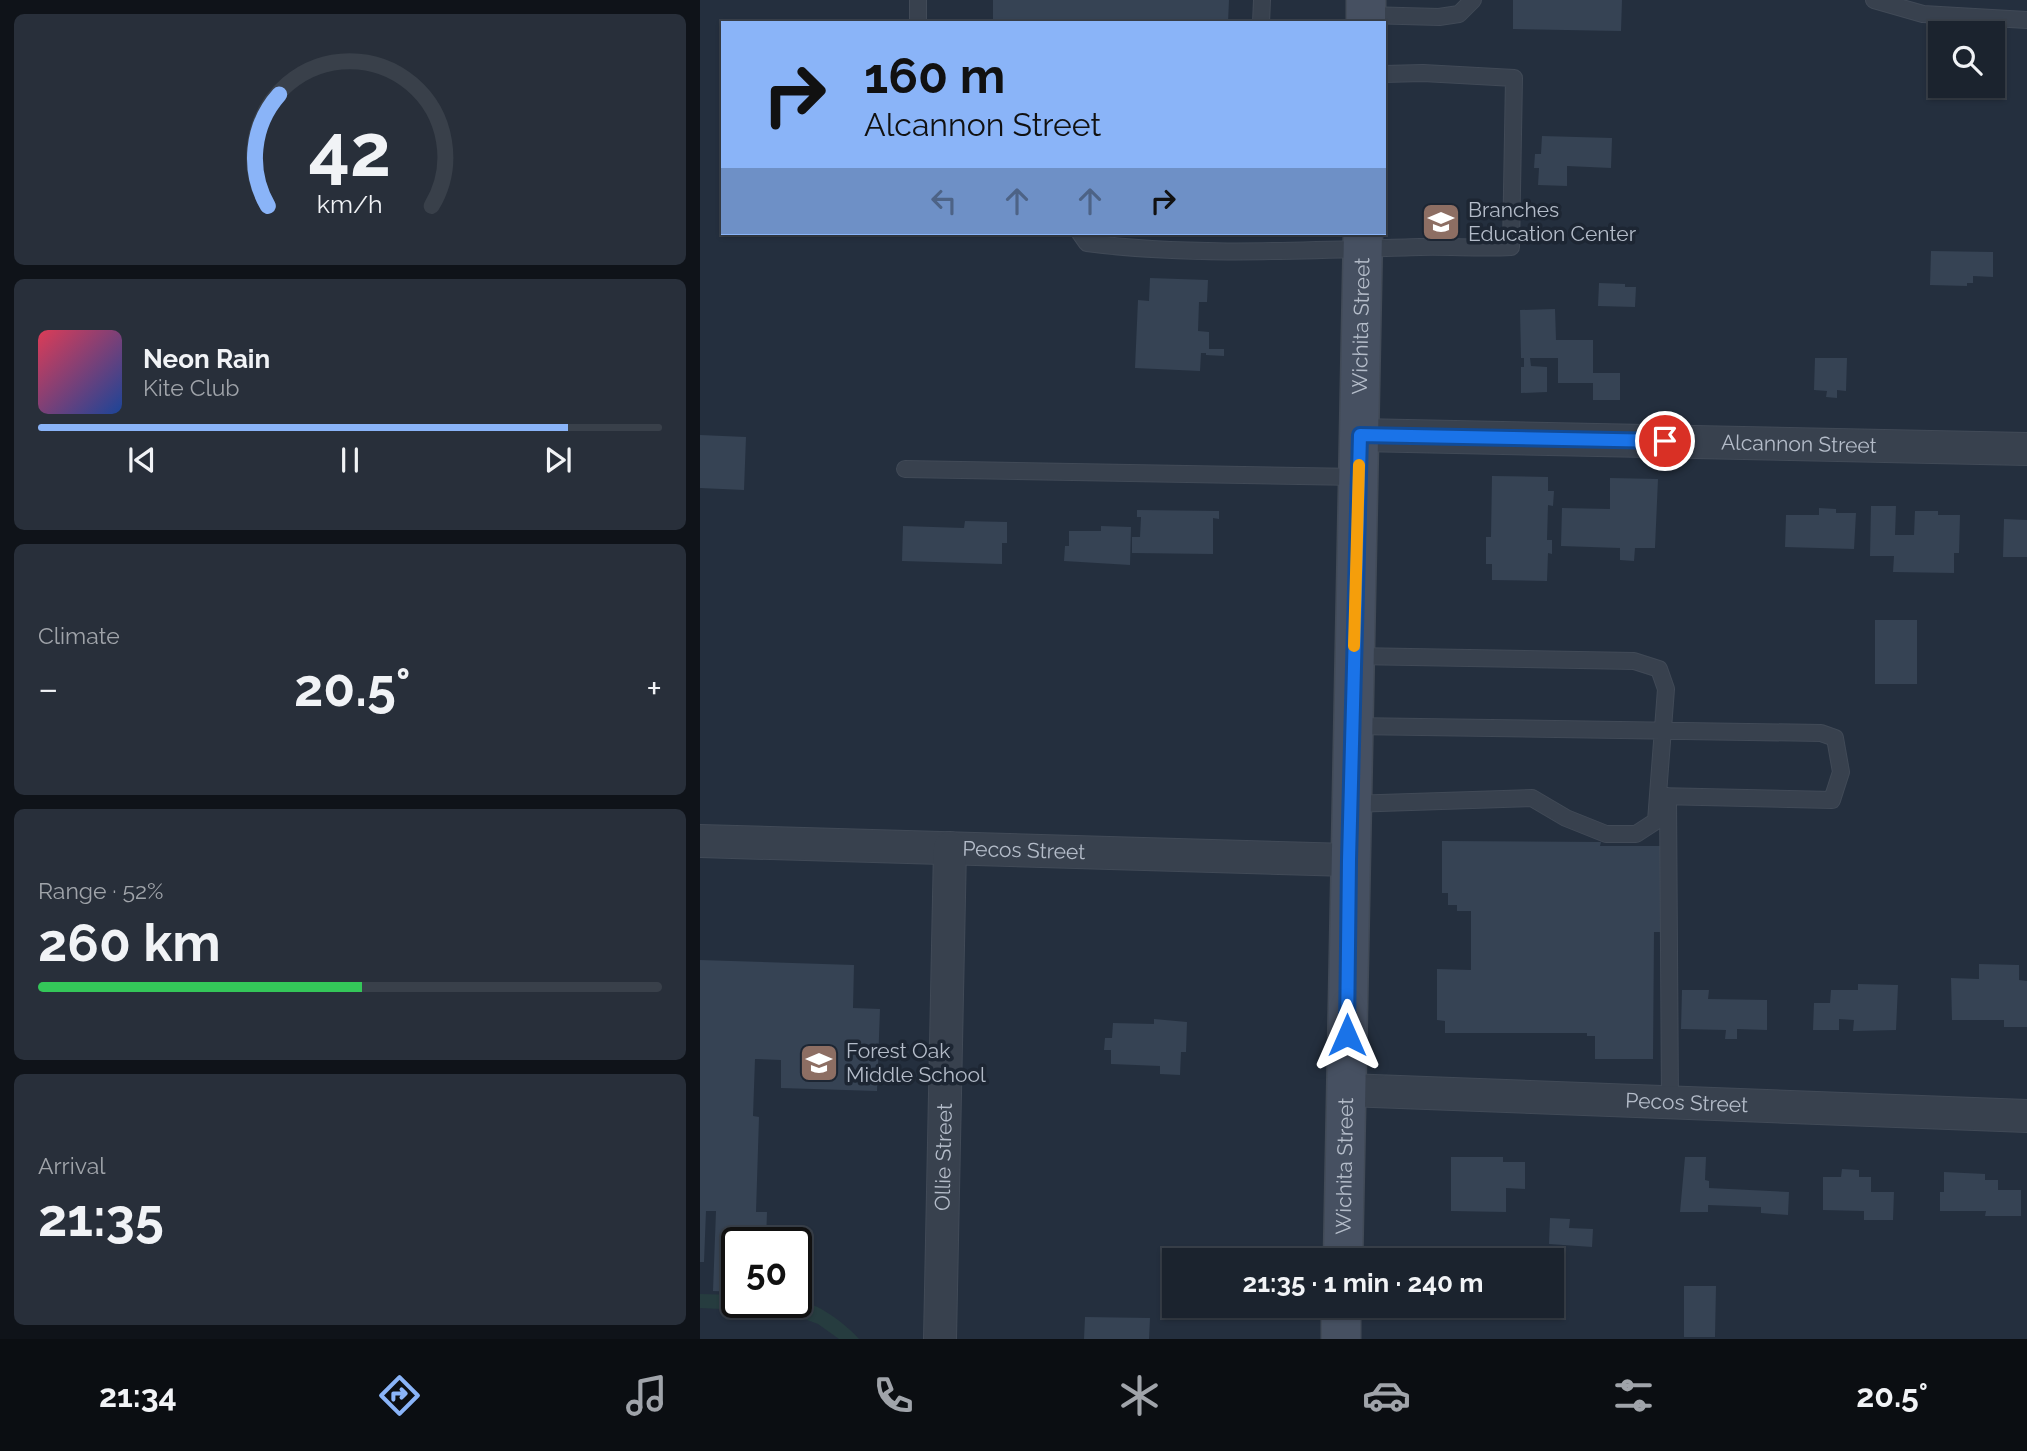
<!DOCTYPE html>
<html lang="en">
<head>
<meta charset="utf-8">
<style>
	body { margin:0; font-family:Raleway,sans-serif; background:#282f3a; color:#f1f3f6; height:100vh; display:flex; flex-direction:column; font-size:26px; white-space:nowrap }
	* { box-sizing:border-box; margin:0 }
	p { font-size:23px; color:#a0a4aa }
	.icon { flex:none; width:38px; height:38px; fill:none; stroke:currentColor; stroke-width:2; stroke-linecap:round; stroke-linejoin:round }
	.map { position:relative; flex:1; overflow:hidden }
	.drawer { display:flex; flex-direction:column; gap:14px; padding:14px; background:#0f1319; width:700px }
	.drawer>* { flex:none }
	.guide { position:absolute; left:21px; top:21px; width:665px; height:214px; border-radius:0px; box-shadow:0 2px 5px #0004,0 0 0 2px #39404a; background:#8ab4f8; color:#111; overflow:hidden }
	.fabs { position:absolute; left:1228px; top:21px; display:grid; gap:14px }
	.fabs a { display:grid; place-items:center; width:77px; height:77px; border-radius:0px; background:#1b232e; box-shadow:0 2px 5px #0004,0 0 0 2px #39404a; font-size:35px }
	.speed { position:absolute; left:21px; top:1227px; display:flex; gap:14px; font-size:35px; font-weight:700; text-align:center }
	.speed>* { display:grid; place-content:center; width:91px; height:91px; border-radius:50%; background:#1b232e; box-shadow:0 2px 5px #0004,0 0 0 2px #39404a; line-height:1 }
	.speed .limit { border:4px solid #111; border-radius:10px; background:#fff; color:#111 }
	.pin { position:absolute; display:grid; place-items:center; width:60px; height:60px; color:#fff; margin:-30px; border:4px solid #fff; border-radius:50%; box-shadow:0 2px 7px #0007 }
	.me { position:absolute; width:77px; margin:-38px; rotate:0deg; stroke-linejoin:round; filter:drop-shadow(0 0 5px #0008) }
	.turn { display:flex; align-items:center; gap:24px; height:147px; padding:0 28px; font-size:32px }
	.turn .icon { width:91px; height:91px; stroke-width:2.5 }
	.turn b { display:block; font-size:49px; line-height:60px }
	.lanes { display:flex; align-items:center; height:66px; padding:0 28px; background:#0003; justify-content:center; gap:35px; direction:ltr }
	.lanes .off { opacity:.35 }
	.big { font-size:52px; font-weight:700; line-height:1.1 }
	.drawer .card { flex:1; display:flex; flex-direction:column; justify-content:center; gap:10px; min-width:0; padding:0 24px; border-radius:10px; background:#282f3a }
	.drawer .dial { align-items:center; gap:0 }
	.dial svg { height:182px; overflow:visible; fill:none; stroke:#39404a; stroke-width:7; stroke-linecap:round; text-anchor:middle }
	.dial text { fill:#f1f3f6; stroke:none }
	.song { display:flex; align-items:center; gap:21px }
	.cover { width:84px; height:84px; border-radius:10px; background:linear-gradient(135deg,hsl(350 70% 55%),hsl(220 70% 35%)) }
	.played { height:7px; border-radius:4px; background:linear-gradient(90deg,#8ab4f8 85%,#39404a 85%) }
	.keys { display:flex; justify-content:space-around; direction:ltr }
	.heat { display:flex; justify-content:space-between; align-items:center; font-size:38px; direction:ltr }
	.charge { height:10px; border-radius:5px; background:linear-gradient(90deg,#34c759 52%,#39404a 0) }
	.trip { position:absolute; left:462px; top:1248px; width:402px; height:70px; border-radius:0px; background:#1b232e; box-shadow:0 2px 5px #0004,0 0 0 2px #39404a; font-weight:700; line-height:70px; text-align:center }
	.dock { display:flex; height:112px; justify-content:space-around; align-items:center; background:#0b0e12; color:#a0a4aa }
	.dock .icon { width:49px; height:49px }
	.dock .current { color:#8ab4f8 }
	.dock b { font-size:32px; color:#f1f3f6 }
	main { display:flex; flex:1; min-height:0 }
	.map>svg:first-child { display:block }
</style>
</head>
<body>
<main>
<section class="drawer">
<div class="card dial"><svg viewBox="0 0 100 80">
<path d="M14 69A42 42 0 1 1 86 69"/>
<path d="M14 69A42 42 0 0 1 19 20" stroke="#8ab4f8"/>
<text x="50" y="56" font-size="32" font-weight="700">42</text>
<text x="50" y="72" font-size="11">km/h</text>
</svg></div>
<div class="card">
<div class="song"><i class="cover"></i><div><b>Neon Rain</b><p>Kite Club</p></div></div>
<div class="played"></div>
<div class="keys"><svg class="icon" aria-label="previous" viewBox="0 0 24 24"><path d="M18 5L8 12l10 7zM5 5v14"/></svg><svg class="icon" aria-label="pause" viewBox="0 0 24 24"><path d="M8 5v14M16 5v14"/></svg><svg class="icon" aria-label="next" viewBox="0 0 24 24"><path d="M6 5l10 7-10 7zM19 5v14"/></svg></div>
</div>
<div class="card"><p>Climate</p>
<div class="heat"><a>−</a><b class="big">20.5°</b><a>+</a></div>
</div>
<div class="card"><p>Range · 52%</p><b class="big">260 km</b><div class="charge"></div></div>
<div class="card"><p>Arrival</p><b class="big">21:35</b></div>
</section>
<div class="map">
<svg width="1327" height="1339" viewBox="0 0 1327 1339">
	<rect width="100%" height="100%" fill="#242f3e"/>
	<path fill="#263c3f" d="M 0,1294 L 37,1295 L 37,1302 C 56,1302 80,1300 97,1301 C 116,1301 147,1325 159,1339 L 139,1339 L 118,1324 L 86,1312 L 0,1308 Z"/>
	<path fill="#364354" d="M 293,0 L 529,0 L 528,23 L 323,23 L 323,20 L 293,20 Z
		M 813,0 L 922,0 L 921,31 L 813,29 Z
		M 842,136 L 912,138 L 911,168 L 867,166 L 867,186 L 838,185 L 839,168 L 834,168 L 835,154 L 841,154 Z
		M 519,233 L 578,233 L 578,237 L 519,235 Z
		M 1231,251 L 1293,252 L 1293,277 L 1273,276 L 1273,283 L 1267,283 L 1267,286 L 1230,285 Z
		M 450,278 L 508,280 L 507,302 L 499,302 L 498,331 L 509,332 L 509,349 L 524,349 L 524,356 L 506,355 L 506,353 L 501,353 L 500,371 L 435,368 L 438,300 L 449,301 Z
		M 899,283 L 925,284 L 925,287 L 936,287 L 935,307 L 898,306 Z
		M 855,309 L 856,340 L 893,340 L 893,373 L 920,373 L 920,400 L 893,400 L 893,383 L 858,383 L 858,358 L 830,358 L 831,366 L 847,367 L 847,392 L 821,393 L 821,367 L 824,367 L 824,358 L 821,358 L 820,310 Z
		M 1115,358 L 1147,358 L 1146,391 L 1137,390 L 1137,398 L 1126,397 L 1127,391 L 1114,390 Z
		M 0,435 L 46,437 L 44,490 L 0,488 Z
		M 792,476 L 848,477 L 848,491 L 854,491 L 853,506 L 848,505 L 847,540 L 852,540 L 852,554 L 848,553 L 847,581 L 792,580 L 792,564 L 786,564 L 786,537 L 791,537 Z
		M 910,478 L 958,479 L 955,548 L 935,548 L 934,561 L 920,560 L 920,548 L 861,546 L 862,508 L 910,509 Z
		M 1171,506 L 1196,506 L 1195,535 L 1214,535 L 1215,511 L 1238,511 L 1238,515 L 1260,515 L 1259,553 L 1254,553 L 1254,573 L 1193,572 L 1194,556 L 1170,556 Z
		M 1119,508 L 1136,509 L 1136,513 L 1156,513 L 1154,549 L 1085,547 L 1086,515 L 1119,515 Z
		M 437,510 L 519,511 L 519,519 L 513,518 L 513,554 L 432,553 L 432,537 L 440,537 L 441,517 L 437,517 Z
		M 1304,519 L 1327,520 L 1327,557 L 1303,557 Z
		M 265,521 L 307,522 L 307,543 L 302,543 L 302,564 L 202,561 L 203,526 L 264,528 Z
		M 401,526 L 431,527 L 430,565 L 364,561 L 365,546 L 369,546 L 369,531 L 401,531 Z
		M 1175,620 L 1217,620 L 1217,684 L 1175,684 Z
		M 742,841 L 901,842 L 900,846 L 964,846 L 964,932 L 954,932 L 953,1059 L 895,1059 L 895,1036 L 887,1036 L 887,1033 L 745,1033 L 745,1021 L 737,1020 L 737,969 L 771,970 L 771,911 L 757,911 L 757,905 L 748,905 L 748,893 L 742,893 Z
		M 0,960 L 154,965 L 153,1008 L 180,1009 L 177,1091 L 81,1088 L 81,1060 L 55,1059 L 53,1116 L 59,1117 L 56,1212 L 67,1212 L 66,1242 L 37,1242 L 37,1292 L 13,1291 L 16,1211 L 6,1211 L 4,1262 L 0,1262 Z
		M 1279,964 L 1319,965 L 1319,980 L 1327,981 L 1327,1027 L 1304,1027 L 1304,1020 L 1252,1020 L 1251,978 L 1279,979 Z
		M 1158,984 L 1198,985 L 1196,1030 L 1153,1031 L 1154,1020 L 1139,1019 L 1139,1030 L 1113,1030 L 1114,1003 L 1130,1003 L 1131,990 L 1158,990 Z
		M 982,990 L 1009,990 L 1008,999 L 1067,1000 L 1067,1030 L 1037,1029 L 1037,1039 L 1025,1039 L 1026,1030 L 981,1029 Z
		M 454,1019 L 487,1022 L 486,1052 L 481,1052 L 480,1075 L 460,1074 L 460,1066 L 411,1064 L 411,1050 L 404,1050 L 405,1038 L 412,1038 L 413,1023 L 454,1024 Z
		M 751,1157 L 803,1157 L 803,1162 L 825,1162 L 825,1189 L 806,1188 L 806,1212 L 751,1211 Z
		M 985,1157 L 1006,1157 L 1005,1180 L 1009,1181 L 1009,1188 L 1089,1192 L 1088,1215 L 1061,1213 L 1061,1207 L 1008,1205 L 1008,1212 L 980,1212 Z
		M 1142,1169 L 1159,1170 L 1159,1177 L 1171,1177 L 1171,1192 L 1194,1192 L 1193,1220 L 1164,1220 L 1164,1211 L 1123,1210 L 1123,1177 L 1141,1177 Z
		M 1244,1172 L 1285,1174 L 1285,1180 L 1298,1180 L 1298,1190 L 1321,1190 L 1321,1216 L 1285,1216 L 1286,1211 L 1240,1211 L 1240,1192 L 1244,1192 Z
		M 850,1218 L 870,1219 L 869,1228 L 893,1229 L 892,1247 L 849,1244 Z
		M 984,1286 L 1016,1286 L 1015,1337 L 984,1337 Z
		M 385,1317 L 450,1318 L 449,1339 L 384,1339 Z"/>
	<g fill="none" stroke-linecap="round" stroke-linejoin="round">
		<g stroke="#414a57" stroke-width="18">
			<path id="service" d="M 1174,0 L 1223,14 L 1327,20
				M 666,15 L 739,17 L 759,14 L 773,0
				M 218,23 L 218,0
				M 561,23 L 562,0
				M 380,233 L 387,243 C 493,257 612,250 720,247 C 750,246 780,249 811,247 L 814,78 L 723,73 L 684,74
				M 205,469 L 658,477
				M 652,726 L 1121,733 L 1135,738 L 1141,772 L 1132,800 L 958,796
				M 968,796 L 970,1103
				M 650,804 L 832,798 L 866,818 L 906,834 L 936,834 L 956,821 L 966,689 L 959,669 L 934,661 L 654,656"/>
		</g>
		<g stroke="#414a57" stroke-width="34">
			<g id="minor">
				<path id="s1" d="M 660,435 L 1327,449"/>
				<path id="s2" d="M 0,841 L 649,860"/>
				<path id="s3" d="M 647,1090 L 1327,1116"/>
				<path id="s4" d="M 240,1339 L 250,848"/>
			</g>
		</g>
		<g stroke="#414a57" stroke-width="41">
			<g id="secondary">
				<path d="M 666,23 L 666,0"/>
				<path id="s5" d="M 643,1260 L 663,233"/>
				<path d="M 641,1339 L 641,1306"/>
			</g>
		</g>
		<use href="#service" stroke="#38414e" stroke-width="16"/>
		<use href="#minor" stroke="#38414e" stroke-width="32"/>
		<use href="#secondary" stroke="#465061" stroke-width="38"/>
	</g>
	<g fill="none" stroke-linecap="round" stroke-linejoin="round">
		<g stroke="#114b97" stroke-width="18">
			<path id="route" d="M 647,1035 L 649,860 L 660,435 L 965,441"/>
		</g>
		<use href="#route" stroke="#1a73e8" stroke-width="12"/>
		<path stroke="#f59e0b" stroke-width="12" d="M 654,646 L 659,465"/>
	</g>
	<defs>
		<g id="school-square" transform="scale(2.0125)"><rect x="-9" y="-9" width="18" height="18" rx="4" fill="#8d6e63" stroke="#1d2633"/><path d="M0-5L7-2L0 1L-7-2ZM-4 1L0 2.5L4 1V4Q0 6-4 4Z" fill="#fff"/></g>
	</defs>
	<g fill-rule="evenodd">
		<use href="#school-square" x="741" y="222"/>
		<use href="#school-square" x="119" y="1063"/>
	</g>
	<g text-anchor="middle" stroke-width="7" stroke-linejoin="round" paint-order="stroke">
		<g font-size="21" fill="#b4bcc9" stroke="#1d2633" text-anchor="start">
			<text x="768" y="217">Branches<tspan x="768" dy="24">Education Center</tspan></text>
			<text x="146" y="1058">Forest Oak<tspan x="146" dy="24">Middle School</tspan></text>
		</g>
		<g font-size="21" fill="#b4bcc9" stroke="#1d2633">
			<text dy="7" stroke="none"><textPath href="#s5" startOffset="934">Wichita Street</textPath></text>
			<text dy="7" stroke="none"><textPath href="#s1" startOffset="439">Alcannon Street</textPath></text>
			<text dy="7" stroke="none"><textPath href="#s2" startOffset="324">Pecos Street</textPath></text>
			<text dy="7" stroke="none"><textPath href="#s3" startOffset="340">Pecos Street</textPath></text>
			<text dy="7" stroke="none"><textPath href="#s4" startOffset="182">Ollie Street</textPath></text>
			<text dy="7" stroke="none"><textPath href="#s5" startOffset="94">Wichita Street</textPath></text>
		</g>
	</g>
</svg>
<div class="fabs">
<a><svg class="icon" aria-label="search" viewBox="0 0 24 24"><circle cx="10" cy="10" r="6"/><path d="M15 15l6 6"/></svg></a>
</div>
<div class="speed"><div class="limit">50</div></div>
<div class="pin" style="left:965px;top:441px;background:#d93025"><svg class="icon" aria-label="arrive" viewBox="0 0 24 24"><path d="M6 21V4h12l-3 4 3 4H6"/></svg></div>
<svg class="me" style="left:647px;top:1035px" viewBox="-20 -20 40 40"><path d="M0-17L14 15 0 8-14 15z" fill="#1a73e8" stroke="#fff" stroke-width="4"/></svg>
<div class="trip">21:35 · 1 min · 240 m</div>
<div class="guide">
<div class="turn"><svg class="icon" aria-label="right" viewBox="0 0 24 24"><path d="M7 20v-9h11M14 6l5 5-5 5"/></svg><div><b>160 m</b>Alcannon Street</div></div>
<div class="lanes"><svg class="icon off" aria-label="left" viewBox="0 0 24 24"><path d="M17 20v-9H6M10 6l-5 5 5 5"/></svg><svg class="icon off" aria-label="ahead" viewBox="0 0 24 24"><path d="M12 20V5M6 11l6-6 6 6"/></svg><svg class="icon off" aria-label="ahead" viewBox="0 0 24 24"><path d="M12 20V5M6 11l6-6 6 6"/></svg><svg class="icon" aria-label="right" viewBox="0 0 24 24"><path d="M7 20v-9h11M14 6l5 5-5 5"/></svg></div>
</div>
</div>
</main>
<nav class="dock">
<b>21:34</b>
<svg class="icon current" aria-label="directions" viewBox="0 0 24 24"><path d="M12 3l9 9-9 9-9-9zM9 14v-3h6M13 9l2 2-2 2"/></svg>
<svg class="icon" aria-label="music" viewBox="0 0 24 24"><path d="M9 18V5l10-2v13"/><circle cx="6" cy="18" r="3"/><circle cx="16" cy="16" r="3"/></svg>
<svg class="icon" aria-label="phone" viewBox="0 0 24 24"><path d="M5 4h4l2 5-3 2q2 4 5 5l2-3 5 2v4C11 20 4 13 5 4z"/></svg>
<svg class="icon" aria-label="climate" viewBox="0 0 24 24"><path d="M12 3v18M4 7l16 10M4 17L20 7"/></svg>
<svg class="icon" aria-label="car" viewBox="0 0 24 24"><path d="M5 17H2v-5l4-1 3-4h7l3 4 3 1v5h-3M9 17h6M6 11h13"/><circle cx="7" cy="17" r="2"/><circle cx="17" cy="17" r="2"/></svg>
<svg class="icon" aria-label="filters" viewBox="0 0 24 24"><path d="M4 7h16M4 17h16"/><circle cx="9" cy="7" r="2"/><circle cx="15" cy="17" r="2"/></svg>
<b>20.5°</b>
</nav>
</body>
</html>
